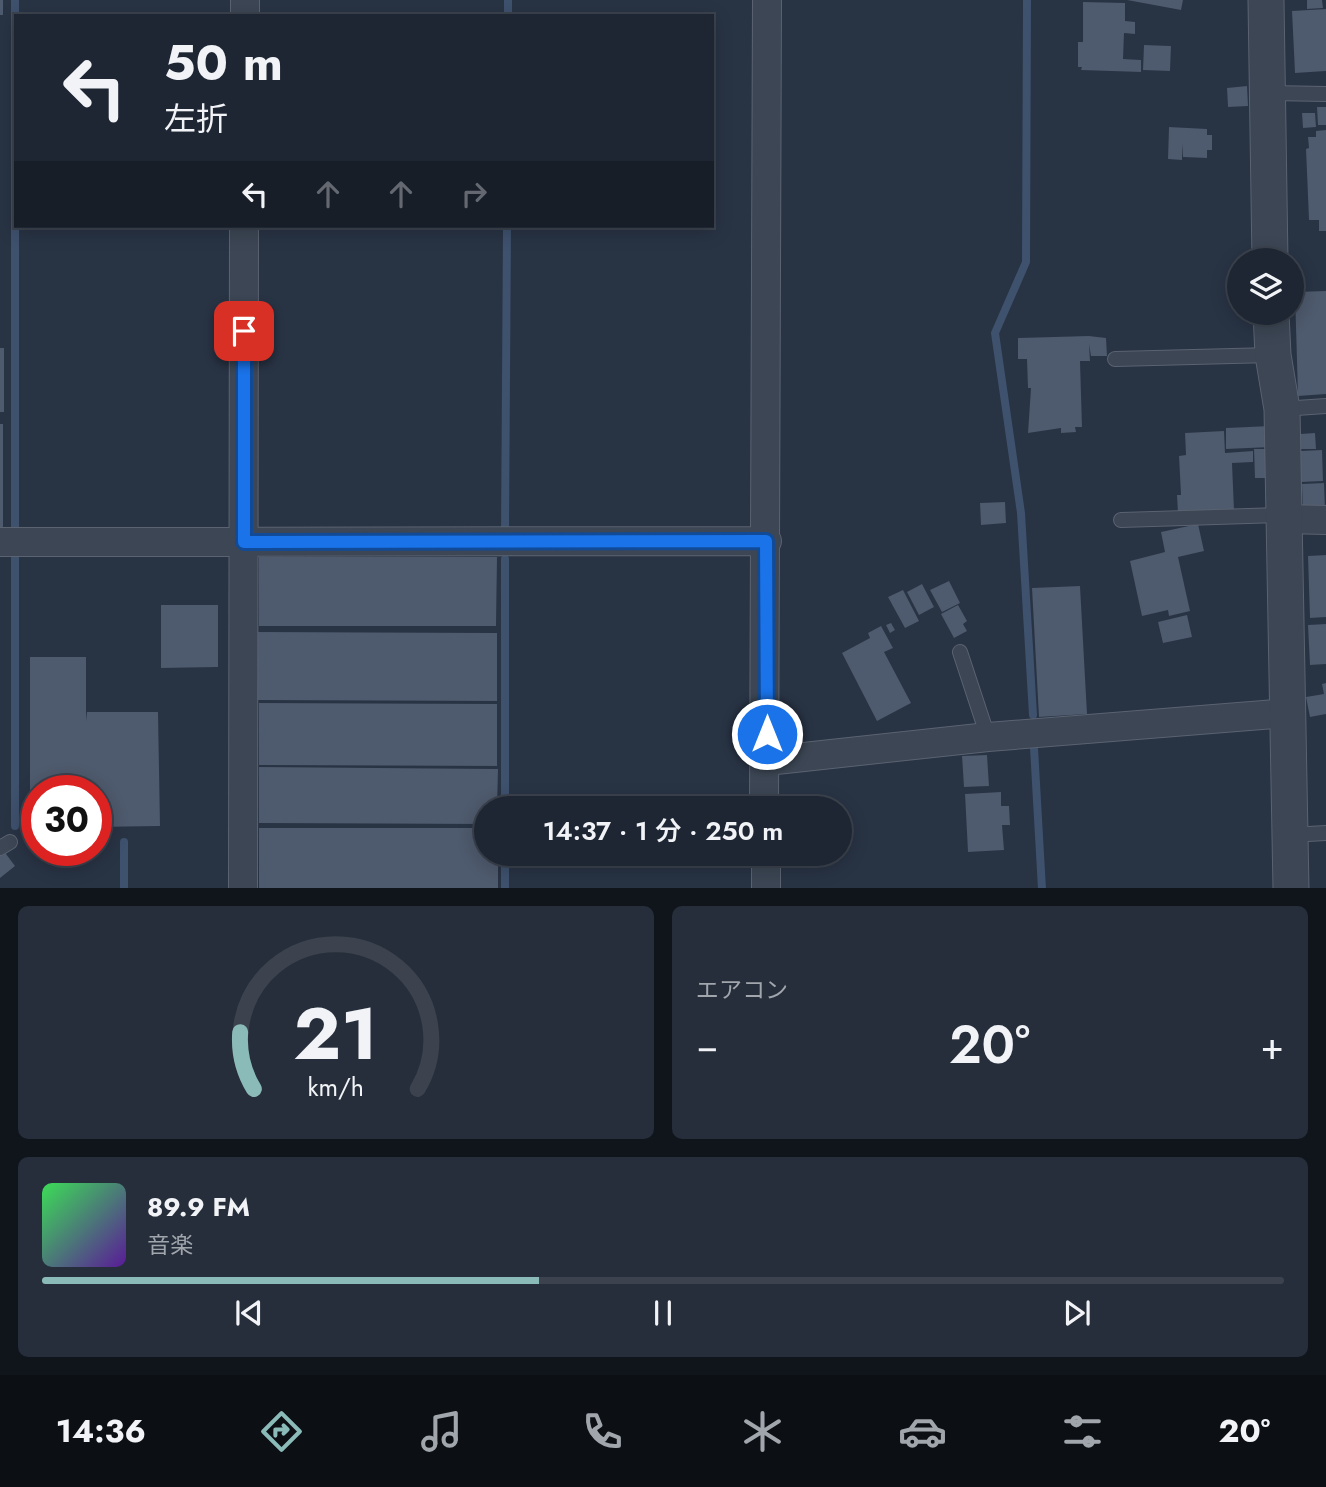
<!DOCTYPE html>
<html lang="ja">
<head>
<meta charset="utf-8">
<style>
	body { margin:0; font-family:Jost,"Noto Sans JP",sans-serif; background:#262e3b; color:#f1f3f6; height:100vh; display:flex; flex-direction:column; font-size:26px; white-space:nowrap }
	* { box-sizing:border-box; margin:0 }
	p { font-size:23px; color:#a1a5ac }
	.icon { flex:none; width:38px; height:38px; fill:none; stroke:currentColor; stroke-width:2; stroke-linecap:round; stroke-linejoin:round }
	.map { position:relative; height:888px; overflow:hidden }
	.panel { display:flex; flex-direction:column; gap:18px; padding:18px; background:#10151c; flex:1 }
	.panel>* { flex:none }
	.banner { position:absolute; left:14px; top:14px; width:700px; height:214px; border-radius:0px; box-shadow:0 4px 18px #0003,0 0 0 2px #3c434e; background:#1e2633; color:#f1f3f6; overflow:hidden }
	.buttons { position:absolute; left:1227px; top:248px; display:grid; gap:14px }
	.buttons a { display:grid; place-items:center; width:77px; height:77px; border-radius:50%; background:#1e2633; box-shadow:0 4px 18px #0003,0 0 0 2px #3c434e; font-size:35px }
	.speed { position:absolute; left:21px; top:775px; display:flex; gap:14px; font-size:35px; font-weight:700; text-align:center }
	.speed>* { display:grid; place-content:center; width:91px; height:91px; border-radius:50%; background:#1e2633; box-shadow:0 4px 18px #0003,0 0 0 2px #3c434e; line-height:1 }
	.speed .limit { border:10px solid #d22; background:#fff; color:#111 }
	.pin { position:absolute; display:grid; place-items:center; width:60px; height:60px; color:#fff; margin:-30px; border-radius:14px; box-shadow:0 4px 10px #0006 }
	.me { position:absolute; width:77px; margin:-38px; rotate:0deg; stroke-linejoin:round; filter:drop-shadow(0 0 5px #0008) }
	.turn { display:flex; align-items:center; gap:24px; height:147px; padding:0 35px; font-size:32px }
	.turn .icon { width:91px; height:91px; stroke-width:2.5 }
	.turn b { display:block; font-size:49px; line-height:60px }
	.lanes { display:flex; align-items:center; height:66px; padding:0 35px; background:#0003; justify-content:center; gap:35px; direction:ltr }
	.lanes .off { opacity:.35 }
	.big { font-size:52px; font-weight:600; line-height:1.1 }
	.panel .tile { flex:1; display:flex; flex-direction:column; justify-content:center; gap:10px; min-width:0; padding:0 24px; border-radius:10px; background:#262e3b }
	.panel .dial { align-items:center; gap:0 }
	.dial svg { height:182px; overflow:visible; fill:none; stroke:#3c434e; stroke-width:7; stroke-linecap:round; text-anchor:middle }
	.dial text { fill:#f1f3f6; stroke:none }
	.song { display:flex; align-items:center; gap:21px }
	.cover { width:84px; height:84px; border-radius:10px; background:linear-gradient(135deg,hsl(130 70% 55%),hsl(270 70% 35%)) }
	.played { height:7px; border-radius:4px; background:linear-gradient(90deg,#8bbbb9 40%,#3c434e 40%) }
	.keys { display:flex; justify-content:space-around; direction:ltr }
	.heat { display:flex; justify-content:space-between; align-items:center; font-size:38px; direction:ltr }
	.panel .tiles { flex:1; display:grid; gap:18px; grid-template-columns:1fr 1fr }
	.tile:last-child { grid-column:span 2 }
	.trip { position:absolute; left:474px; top:796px; width:378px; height:70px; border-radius:35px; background:#1e2633; box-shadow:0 4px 18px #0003,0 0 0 2px #3c434e; font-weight:600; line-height:70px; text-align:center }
	.menu { display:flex; height:112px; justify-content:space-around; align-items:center; background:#0c0f14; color:#a1a5ac }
	.menu .icon { width:49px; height:49px }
	.menu .current { color:#8bbbb9 }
	.menu b { font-size:32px; color:#f1f3f6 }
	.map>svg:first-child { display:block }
</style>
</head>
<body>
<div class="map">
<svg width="1326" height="889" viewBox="0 0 1326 889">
	<rect width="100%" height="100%" fill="#283344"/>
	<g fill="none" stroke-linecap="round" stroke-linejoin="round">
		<path stroke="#3e516d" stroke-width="8" d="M 15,0 L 15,532
			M 1027,0 L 1026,262 L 995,333 L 1021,513 L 1033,715
			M 508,16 L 508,0
			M 505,533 L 507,226
			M 15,551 L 15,826
			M 505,559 L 505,808
			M 1034,748 L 1042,889
			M 124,842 L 124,889
			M 505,854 L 505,889"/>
	</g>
	<path fill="#4e5a6d" d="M 0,0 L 3,0 L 3,15 L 0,15 Z
		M 1127,0 L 1183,0 L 1181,10 Z
		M 1307,0 L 1322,0 L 1323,8 L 1307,9 Z
		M 1083,2 L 1125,3 L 1125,21 L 1135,22 L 1135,34 L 1124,33 L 1123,59 L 1141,60 L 1141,72 L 1081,70 L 1082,67 L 1078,67 L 1078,42 L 1083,42 Z
		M 1326,9 L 1326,71 L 1295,73 L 1292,11 Z
		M 1144,45 L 1171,46 L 1170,71 L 1143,70 Z
		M 1247,86 L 1248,106 L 1228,107 L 1227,88 Z
		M 1317,107 L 1326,107 L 1326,125 L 1318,125 Z
		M 1302,113 L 1315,113 L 1316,127 L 1303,128 Z
		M 1169,127 L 1207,129 L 1207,135 L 1212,135 L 1212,150 L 1207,150 L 1207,158 L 1183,157 L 1182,144 L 1182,160 L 1168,159 Z
		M 1326,130 L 1326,231 L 1319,231 L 1319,220 L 1309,220 L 1306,149 L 1309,148 L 1308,137 L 1316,137 L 1316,131 Z
		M 1326,291 L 1326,394 L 1298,396 L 1295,292 Z
		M 1089,336 L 1106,338 L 1107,356 L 1091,356 L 1089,344 L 1090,361 L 1080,361 L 1082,427 L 1075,427 L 1076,432 L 1061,433 L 1061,428 L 1028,433 L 1031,388 L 1028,388 L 1027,359 L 1018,359 L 1018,338 Z
		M 0,348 L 4,348 L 4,412 L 0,412 Z
		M 0,424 L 3,424 L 3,529 L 0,529 Z
		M 1270,426 L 1271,447 L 1226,449 L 1226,428 Z
		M 1224,431 L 1225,453 L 1253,451 L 1253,462 L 1232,463 L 1234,510 L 1178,513 L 1177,495 L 1181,495 L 1179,456 L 1186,455 L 1185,433 Z
		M 1315,433 L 1316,449 L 1300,449 L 1300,434 Z
		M 1254,449 L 1270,449 L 1271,478 L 1255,478 Z
		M 1322,450 L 1323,481 L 1301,482 L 1300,451 Z
		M 1324,483 L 1325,510 L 1303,511 L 1302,484 Z
		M 1005,502 L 1006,523 L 981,525 L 980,503 Z
		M 1198,524 L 1204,551 L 1178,557 L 1190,611 L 1169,616 L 1168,610 L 1142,616 L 1130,561 L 1165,552 L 1161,532 Z
		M 1326,555 L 1326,617 L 1310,618 L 1308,556 Z
		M 259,557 L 497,557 L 496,626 L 259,626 Z
		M 949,581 L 960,603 L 942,612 L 930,590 Z
		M 922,584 L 934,607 L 919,615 L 907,592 Z
		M 1080,586 L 1087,714 L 1039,717 L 1032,588 Z
		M 903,590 L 919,621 L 905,628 L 888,597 Z
		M 161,605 L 218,605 L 218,667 L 161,668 Z
		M 958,605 L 967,621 L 963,624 L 967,631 L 954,638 L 941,614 Z
		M 1187,615 L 1192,637 L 1163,643 L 1158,622 Z
		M 891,623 L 895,630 L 890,633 L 886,625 Z
		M 1326,624 L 1326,664 L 1310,665 L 1308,625 Z
		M 881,626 L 893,648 L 884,652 L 911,703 L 877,721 L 842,653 L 870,638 L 868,633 Z
		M 258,632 L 497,633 L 497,701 L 258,700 Z
		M 30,657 L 86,657 L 86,721 L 87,712 L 158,712 L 160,826 L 96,827 L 96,791 L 37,791 L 37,846 L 26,846 L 25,802 L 30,801 Z
		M 1326,683 L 1326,714 L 1310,717 L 1306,697 L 1324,694 L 1322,684 Z
		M 259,703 L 497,704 L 497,766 L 259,765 Z
		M 987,755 L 989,786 L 964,787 L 962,756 Z
		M 259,767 L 498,769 L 497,808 L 486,808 L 486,824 L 259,823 Z
		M 1001,792 L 1001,806 L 1009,806 L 1010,825 L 1002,825 L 1004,850 L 968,852 L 965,794 Z
		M 259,828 L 486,828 L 486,854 L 498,854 L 498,889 L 259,889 Z
		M 3,850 L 15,866 L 0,878 L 0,853 Z"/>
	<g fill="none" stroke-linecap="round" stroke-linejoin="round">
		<g stroke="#5b6371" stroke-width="16">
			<path id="service" d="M 1268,93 L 1326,94
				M 1115,359 L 1273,355
				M 1282,409 L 1326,406
				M 1121,520 L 1284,515
				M 960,652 L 988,737
				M 1290,835 L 1326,833
				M 0,848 L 10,842"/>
		</g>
		<g stroke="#5b6371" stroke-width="30">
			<path id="minor" d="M 245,16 L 245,0
				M 1285,519 L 1326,520
				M 0,542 L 767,541
				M 767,761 L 988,737 L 1288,713
				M 764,808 L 767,0
				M 766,854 L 766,889
				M 243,889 L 244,226"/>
		</g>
		<g stroke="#5b6371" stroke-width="37">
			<path id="tertiary" d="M 1266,0 L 1270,261
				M 1271,313 L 1273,355 L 1282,409 L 1291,889"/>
		</g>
		<use href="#service" stroke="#3c4654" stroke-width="14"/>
		<use href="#minor" stroke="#3c4654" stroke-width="28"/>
		<use href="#tertiary" stroke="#3c4654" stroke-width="35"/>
	</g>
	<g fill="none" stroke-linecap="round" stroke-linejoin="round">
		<g stroke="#114b97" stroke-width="18">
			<path id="route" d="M 244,331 L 244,542 L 766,541 L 767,734"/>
		</g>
		<use href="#route" stroke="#1a73e8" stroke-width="12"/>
	</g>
</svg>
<div class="buttons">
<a><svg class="icon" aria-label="layers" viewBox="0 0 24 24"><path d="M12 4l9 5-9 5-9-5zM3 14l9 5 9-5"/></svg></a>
</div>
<div class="speed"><div class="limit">30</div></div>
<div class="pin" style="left:244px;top:331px;background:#d93025"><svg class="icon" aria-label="arrive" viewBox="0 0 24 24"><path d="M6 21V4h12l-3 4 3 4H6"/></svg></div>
<svg class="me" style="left:767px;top:734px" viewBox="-20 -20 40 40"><circle r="17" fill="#1a73e8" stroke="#fff" stroke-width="3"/><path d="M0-11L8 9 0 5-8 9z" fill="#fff"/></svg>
<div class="trip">14:37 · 1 分 · 250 m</div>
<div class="banner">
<div class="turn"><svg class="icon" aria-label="left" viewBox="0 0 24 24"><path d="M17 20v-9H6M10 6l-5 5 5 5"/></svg><div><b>50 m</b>左折</div></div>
<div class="lanes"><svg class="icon" aria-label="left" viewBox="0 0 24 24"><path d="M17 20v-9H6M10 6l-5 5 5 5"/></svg><svg class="icon off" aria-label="ahead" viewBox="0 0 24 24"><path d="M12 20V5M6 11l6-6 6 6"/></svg><svg class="icon off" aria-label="ahead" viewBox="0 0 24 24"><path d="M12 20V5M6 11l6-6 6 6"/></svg><svg class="icon off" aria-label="right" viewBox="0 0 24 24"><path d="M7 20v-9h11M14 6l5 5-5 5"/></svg></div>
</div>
</div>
<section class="panel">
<div class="tiles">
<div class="tile dial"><svg viewBox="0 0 100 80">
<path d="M14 69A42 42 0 1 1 86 69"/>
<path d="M14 69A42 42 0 0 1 8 44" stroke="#8bbbb9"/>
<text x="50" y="56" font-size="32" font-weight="700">21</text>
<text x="50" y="72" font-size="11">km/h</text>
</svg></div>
<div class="tile"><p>エアコン</p>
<div class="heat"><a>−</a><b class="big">20°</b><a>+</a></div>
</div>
<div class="tile">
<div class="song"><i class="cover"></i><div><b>89.9 FM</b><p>音楽</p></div></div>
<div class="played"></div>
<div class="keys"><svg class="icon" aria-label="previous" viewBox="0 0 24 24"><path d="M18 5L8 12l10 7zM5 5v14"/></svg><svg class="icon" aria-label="pause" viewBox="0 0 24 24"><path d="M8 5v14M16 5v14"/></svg><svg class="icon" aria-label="next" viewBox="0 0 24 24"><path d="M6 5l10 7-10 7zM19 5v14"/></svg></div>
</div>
</div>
</section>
<nav class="menu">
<b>14:36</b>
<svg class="icon current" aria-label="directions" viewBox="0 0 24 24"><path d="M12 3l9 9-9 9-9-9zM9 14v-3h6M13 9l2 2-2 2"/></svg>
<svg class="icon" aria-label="music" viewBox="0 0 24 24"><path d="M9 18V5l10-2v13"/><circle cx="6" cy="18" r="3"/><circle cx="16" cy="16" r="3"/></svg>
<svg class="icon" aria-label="phone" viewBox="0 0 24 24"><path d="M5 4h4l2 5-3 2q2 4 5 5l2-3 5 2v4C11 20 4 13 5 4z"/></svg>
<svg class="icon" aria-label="climate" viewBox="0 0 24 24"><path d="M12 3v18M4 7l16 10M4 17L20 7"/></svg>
<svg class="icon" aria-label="car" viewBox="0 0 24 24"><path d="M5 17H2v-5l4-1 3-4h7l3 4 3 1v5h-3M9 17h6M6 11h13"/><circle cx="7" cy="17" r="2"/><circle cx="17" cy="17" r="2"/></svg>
<svg class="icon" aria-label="filters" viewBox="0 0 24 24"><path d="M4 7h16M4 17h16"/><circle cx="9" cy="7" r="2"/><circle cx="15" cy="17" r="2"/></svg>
<b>20°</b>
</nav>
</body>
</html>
